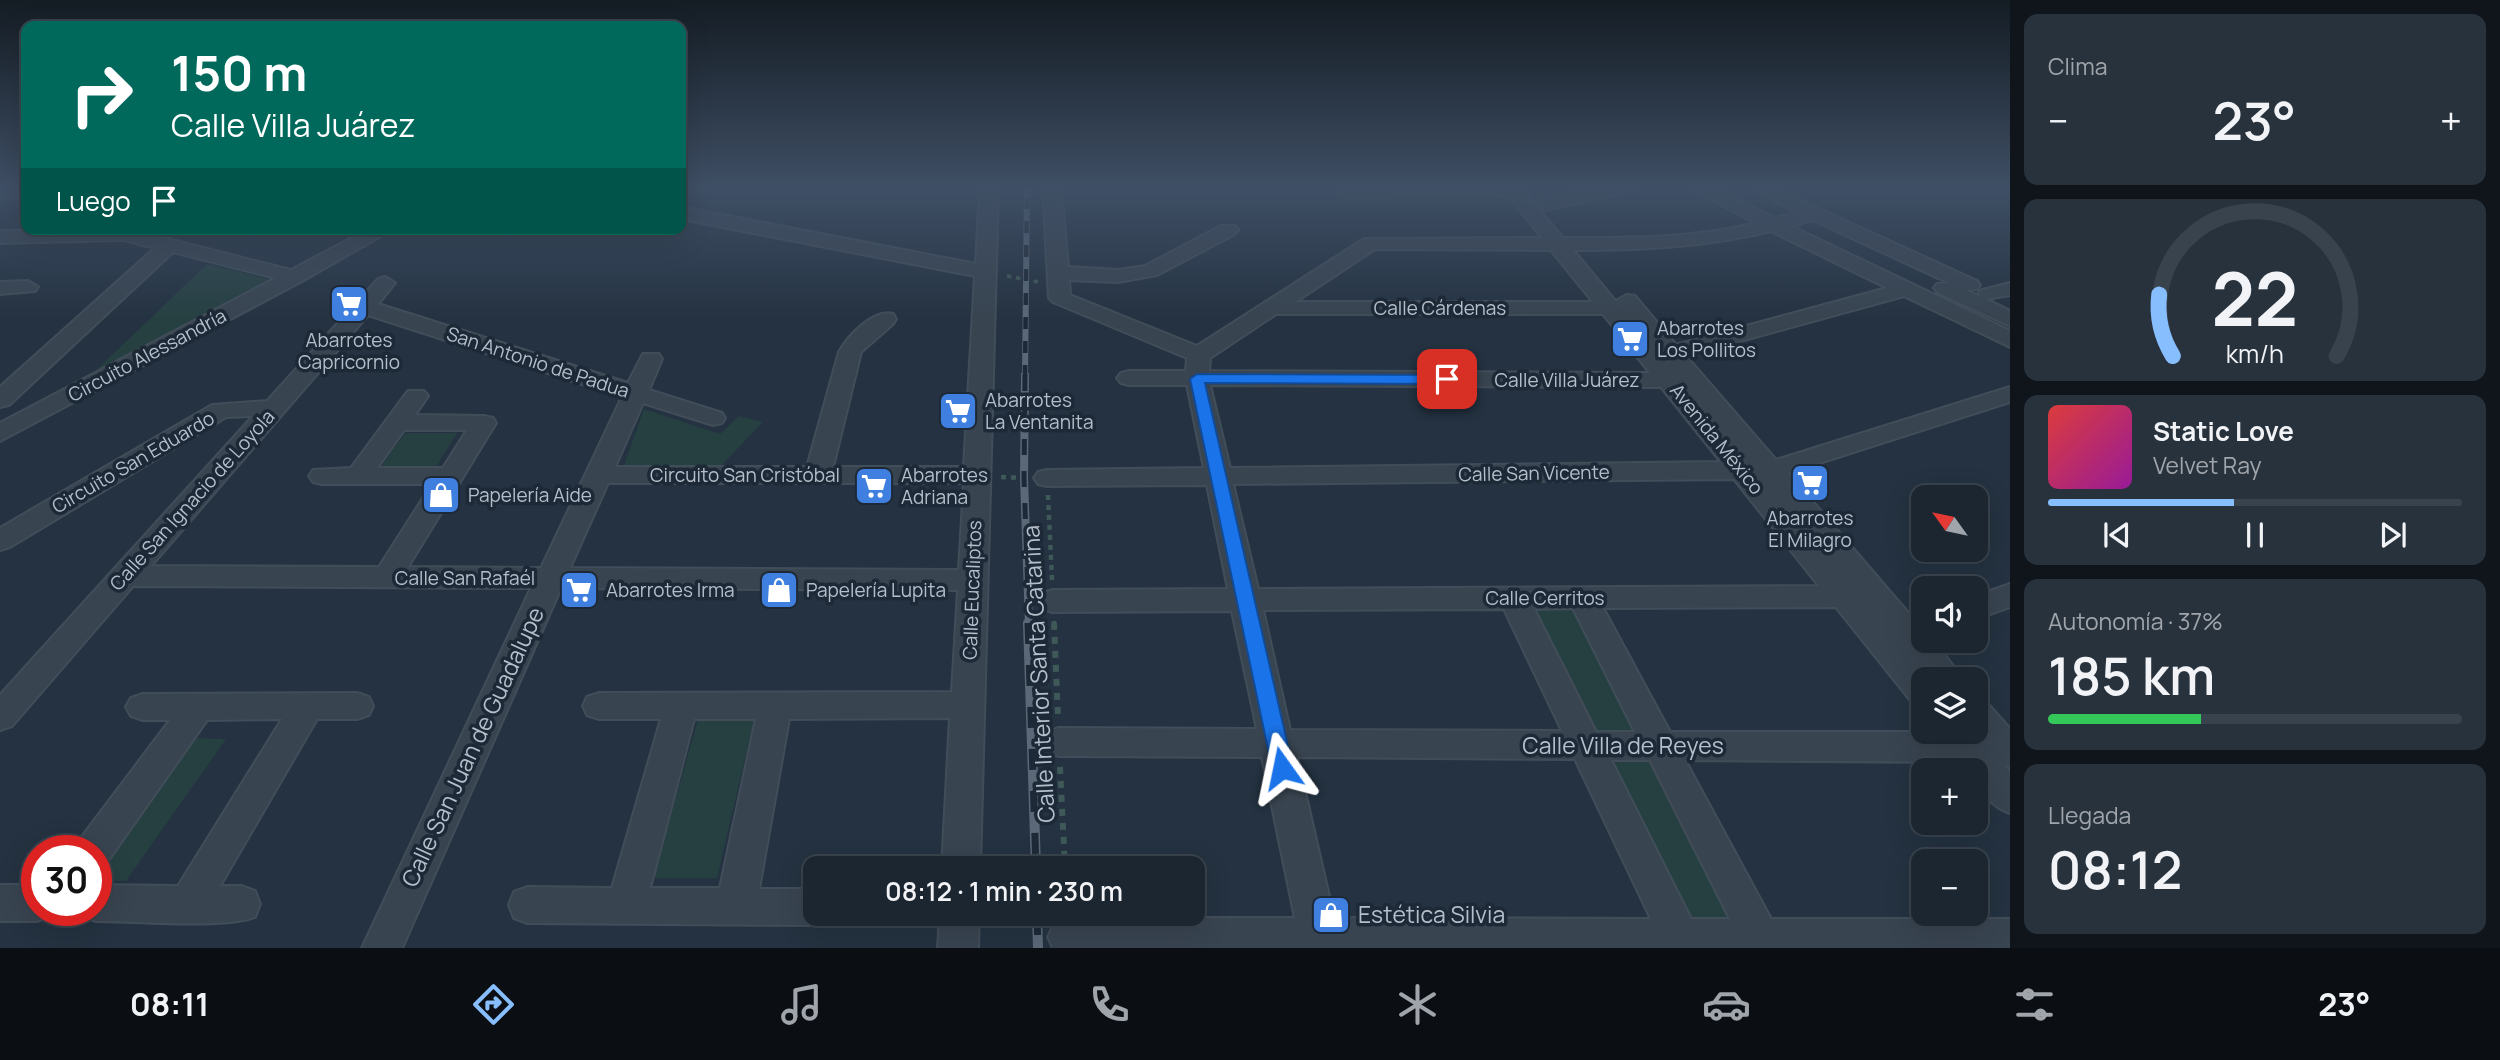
<!DOCTYPE html>
<html lang="es">
<head>
<meta charset="utf-8">
<style>
	body { margin:0; font-family:Manrope,sans-serif; background:#28323d; color:#f1f3f6; height:100vh; display:flex; flex-direction:column; font-size:26px; white-space:nowrap }
	* { box-sizing:border-box; margin:0 }
	p { font-size:23px; color:#a0a5ab }
	.icon { flex:none; width:38px; height:38px; fill:none; stroke:currentColor; stroke-width:2; stroke-linecap:round; stroke-linejoin:round }
	.map { position:relative; flex:1; overflow:hidden }
	.panel { display:flex; flex-direction:column; gap:14px; padding:14px; background:#0f151b; width:490px }
	.panel>* { flex:none }
	.banner { position:absolute; left:21px; top:21px; width:665px; height:214px; border-radius:14px; box-shadow:0 7px 28px #0002,0 0 0 2px #39434d; background:#00695c; color:#fff; overflow:hidden }
	.needle { width:46px; rotate:303deg }
	.tools { position:absolute; left:1911px; top:485px; display:grid; gap:14px }
	.tools a { display:grid; place-items:center; width:77px; height:77px; border-radius:14px; background:#1b2631; box-shadow:0 7px 28px #0002,0 0 0 2px #39434d; font-size:35px }
	.speed { position:absolute; left:21px; top:835px; display:flex; gap:14px; font-size:35px; font-weight:700; text-align:center }
	.speed>* { display:grid; place-content:center; width:91px; height:91px; border-radius:50%; background:#1b2631; box-shadow:0 7px 28px #0002,0 0 0 2px #39434d; line-height:1 }
	.speed .limit { border:10px solid #d22; background:#fff; color:#111 }
	.pin { position:absolute; display:grid; place-items:center; width:60px; height:60px; color:#fff; margin:-30px; border-radius:14px; box-shadow:0 4px 10px #0006 }
	.me { position:absolute; width:77px; margin:-38px; rotate:348deg; stroke-linejoin:round; filter:drop-shadow(0 0 5px #0008) }
	.turn { display:flex; align-items:center; gap:24px; height:147px; padding:0 35px; font-size:32px }
	.turn .icon { width:91px; height:91px; stroke-width:2.5 }
	.turn b { display:block; font-size:49px; line-height:60px }
	.then { display:flex; align-items:center; height:66px; padding:0 35px; background:#0003; gap:14px; font-size:26px }
	.big { font-size:52px; font-weight:600; line-height:1.1 }
	.panel .widget { flex:1; display:flex; flex-direction:column; justify-content:center; gap:10px; min-width:0; padding:0 24px; border-radius:14px; background:#28323d }
	.panel .dial { align-items:center; gap:0 }
	.dial svg { height:182px; overflow:visible; fill:none; stroke:#39434d; stroke-width:7; stroke-linecap:round; text-anchor:middle }
	.dial text { fill:#f1f3f6; stroke:none }
	.song { display:flex; align-items:center; gap:21px }
	.cover { width:84px; height:84px; border-radius:10px; background:linear-gradient(135deg,hsl(0 70% 55%),hsl(300 70% 35%)) }
	.played { height:7px; border-radius:4px; background:linear-gradient(90deg,#87befd 45%,#39434d 45%) }
	.keys { display:flex; justify-content:space-around; direction:ltr }
	.heat { display:flex; justify-content:space-between; align-items:center; font-size:38px; direction:ltr }
	.charge { height:10px; border-radius:5px; background:linear-gradient(90deg,#34c759 37%,#39434d 0) }
	.trip { position:absolute; left:803px; top:856px; width:402px; height:70px; border-radius:14px; background:#1b2631; box-shadow:0 7px 28px #0002,0 0 0 2px #39434d; font-weight:600; line-height:70px; text-align:center }
	.dock { display:flex; height:112px; justify-content:space-around; align-items:center; background:#0b0f14; color:#a0a5ab }
	.dock .icon { width:49px; height:49px }
	.dock .current { color:#87befd }
	.dock b { font-size:32px; color:#f1f3f6 }
	main { display:flex; flex:1; min-height:0 }
	.map>svg:first-child { display:block }
</style>
</head>
<body>
<main>
<div class="map">
<svg width="2010" height="948" viewBox="0 0 2010 948">
	<rect width="100%" height="100%" fill="#243241"/>
	<path fill="#264042" d="M 207,264 L 272,280 L 89,377 Z
		M 644,409 L 720,434 L 739,416 L 763,422 L 720,467 L 624,465 Z
		M 405,433 L 457,433 L 436,467 L 381,467 Z
		M 1522,602 L 1579,603 L 1749,921 L 1674,921 Z
		M 698,720 L 754,720 L 717,878 L 653,878 Z
		M 192,738 L 226,739 L 126,881 L 96,880 L 96,868 Z"/>
	<g fill="none" stroke-linecap="round" stroke-linejoin="round">
		<g stroke="#414d59" stroke-width="4">
			<path id="minor" d="M 980,187 L 998,187 L 980,868 L 942,868 L 950,718 L 789,719 L 759,889 L 816,889 L 816,914 L 833,914 L 830,920 L 816,925 L 528,923 L 514,918 L 509,905 L 514,892 L 528,887 L 612,888 L 661,719 L 599,719 L 587,715 L 583,706 L 587,697 L 599,693 L 952,692 L 958,590 L 561,588 L 402,948 L 362,948 L 531,588 L 133,586 L 12,726 L 0,730 L 0,695 L 253,416 L 226,417 L 10,547 L 0,550 L 0,528 L 212,405 L 267,401 L 378,279 L 385,277 L 395,283 L 378,304 L 628,383 L 643,354 L 659,354 L 662,359 L 649,390 L 722,413 L 725,418 L 722,423 L 713,425 L 643,403 L 615,467 L 807,467 L 839,352 C 848,336 873,309 893,314 L 896,319 L 893,324 L 861,352 L 833,467 L 964,467 L 975,276 L 681,219 L 681,207 L 976,264 ZM 368,315 L 622,397 L 541,568 L 408,567 L 496,423 L 493,418 L 484,416 L 415,415 L 428,396 L 424,391 L 408,391 L 351,468 L 313,470 L 309,476 L 313,482 L 322,484 L 432,484 L 379,567 L 151,566 ZM 404,430 L 467,430 L 443,468 L 377,468 ZM 608,483 L 964,483 L 959,570 L 570,568 ZM 694,719 L 756,719 L 720,888 L 650,888 Z
				M 1043,187 L 1061,187 L 1068,267 L 1118,270 L 1145,266 L 1221,226 L 1235,226 L 1238,230 L 1235,234 L 1157,275 L 1118,282 L 1069,280 L 1070,295 L 1197,346 L 1364,239 L 1542,238 L 1509,196 L 1341,197 L 1338,193 L 1341,189 L 1347,188 L 1520,187 L 1563,238 C 1628,238 1692,239 1756,223 L 1688,187 L 1711,187 L 1775,218 L 1798,213 L 1748,187 L 1771,187 L 1977,281 L 1980,285 L 1977,289 L 1965,290 L 1981,297 L 1978,294 L 1982,290 L 2010,283 L 2010,295 L 1986,299 L 2010,311 L 2010,326 L 1937,292 L 1934,288 L 1937,284 L 1949,283 L 1813,220 L 1791,226 L 2010,331 L 2010,347 L 1904,296 L 1686,356 L 1776,460 L 2010,387 L 2010,402 L 1788,473 L 1923,630 L 1923,640 L 1933,640 L 1963,679 L 1923,679 L 1923,705 L 1911,701 L 1836,607 L 1603,608 L 1670,732 L 1976,732 L 1976,700 L 1988,704 L 2010,729 L 2010,767 L 2004,765 L 2010,772 L 2010,813 C 1992,807 1976,789 1976,770 L 1966,770 L 1960,762 L 1685,760 L 1771,919 L 2010,919 L 2010,948 L 1053,948 L 1048,937 L 1054,924 L 1068,918 L 1295,918 L 1262,757 L 1059,756 L 1047,752 L 1042,742 L 1047,732 L 1059,728 L 1257,729 L 1232,611 L 1053,612 L 1042,609 L 1038,601 L 1042,593 L 1053,590 L 1228,589 L 1207,485 L 1047,486 L 1038,484 L 1034,478 L 1038,472 L 1047,470 L 1204,468 L 1187,385 L 1129,385 L 1121,383 L 1117,378 L 1121,373 L 1129,371 L 1186,371 L 1187,358 L 1053,302 L 1049,298 ZM 1771,231 L 1887,288 L 1676,345 L 1635,296 L 1627,295 L 1616,301 L 1627,315 L 1573,250 C 1641,250 1705,247 1771,231 ZM 1375,249 L 1551,250 L 1593,302 L 1295,302 ZM 1276,314 L 1603,314 L 1650,373 L 1209,371 L 1210,358 ZM 1210,385 L 1661,387 L 1721,462 L 1230,468 ZM 1734,479 L 1819,586 L 1258,589 L 1233,484 ZM 1573,608 L 1635,732 L 1596,732 L 1534,609 ZM 1504,609 L 1562,731 L 1290,730 L 1263,610 ZM 1297,757 L 1575,759 L 1651,919 L 1334,918 ZM 1611,760 L 1650,760 L 1730,919 L 1691,919 Z
				M 1603,187 L 1637,187 L 1628,192 L 1545,210 L 1536,204 L 1538,200 Z
				M 26,188 L 26,198 L 0,199 L 0,189 Z
				M 128,229 L 291,270 L 369,229 L 393,229 L 302,281 L 0,441 L 0,423 L 276,278 L 173,252 L 9,405 L 0,407 L 0,387 L 155,248 L 124,240 L 0,243 L 0,231 Z
				M 28,281 L 38,287 L 35,291 L 0,294 L 0,282 Z
				M 2010,584 L 2010,607 L 1976,619 L 1976,596 Z
				M 357,693 L 369,697 L 373,706 L 369,715 L 357,719 L 317,719 L 220,886 L 241,886 L 255,891 L 260,904 L 255,917 C 223,929 135,921 96,921 L 82,916 L 80,910 L 96,910 L 96,885 L 178,886 L 282,719 L 207,720 L 107,862 L 96,866 L 96,850 L 76,850 L 81,838 L 170,720 L 143,720 L 131,716 L 126,707 L 131,698 L 143,694 Z
				M 0,885 L 37,885 L 37,910 L 53,910 L 51,916 L 37,921 L 0,921 Z
				M 940,914 L 979,914 L 978,948 L 938,948 Z"/>
		</g>
		<path stroke="#3f5959" stroke-width="3.5" stroke-dasharray="4.5 4.5" stroke-linecap="butt" d="M 1007,276 L 1039,282"/>
		<path stroke="#3f5959" stroke-width="4.5" stroke-dasharray="5 5" stroke-linecap="butt" d="M 1001,477 L 1027,478
			M 1048,495 L 1052,580
			M 1054,621 L 1054,625"/>
		<path stroke="#3f5959" stroke-width="6" stroke-dasharray="7 7" stroke-linecap="butt" d="M 1054,623 L 1058,717
			M 1060,767 L 1065,868"/>
		<use href="#minor" fill="#384450" fill-rule="evenodd"/>
		<g stroke="#5a6878" stroke-width="6">
			<path id="rail-far2" d="M 1025,377 L 1027,187"/>
		</g>
		<g stroke="#5a6878" stroke-width="8">
			<path id="rail-far1" d="M 1025,375 L 1024,478 L 1029,625"/>
		</g>
		<g stroke="#5a6878" stroke-width="10">
			<path id="rail" d="M 1028,623 L 1036,868
				M 1037,914 L 1038,948"/>
		</g>
		<use href="#rail-far2" stroke="#1d2936" stroke-width="4.5" stroke-dasharray="12" stroke-linecap="butt"/>
		<use href="#rail-far1" stroke="#1d2936" stroke-width="5" stroke-dasharray="16" stroke-linecap="butt"/>
		<use href="#rail" stroke="#1d2936" stroke-width="7" stroke-dasharray="21" stroke-linecap="butt"/>
	</g>
	<linearGradient id="sky" x2="0" y2="1"><stop stop-color="#141c24"/><stop offset="0.59" stop-color="#3f4f65"/><stop offset="1" stop-color="#3f4f65" stop-opacity="0"/></linearGradient>
	<rect width="2010" height="319" fill="url(#sky)"/>
	<path fill="#1a73e8" stroke="#114b97" stroke-width="2" d="M 1197,374 L 1447,375 L 1454,379 L 1447,384 L 1205,383 L 1293,768 L 1290,774 L 1282,777 L 1275,774 L 1272,768 L 1190,379 Z"/>
	<defs>
		<g id="supermarket-square" transform="scale(2.0125)"><rect x="-9" y="-9" width="18" height="18" rx="4" fill="#3f7fe0" stroke="#1d2936"/><path d="M-6-5.5h2.5l.6 2H6L4.5 2H-2.5L-4.4-4H-6ZM-1.5 3.2a1.3 1.3 0 1 0 .1 0ZM3 3.2a1.3 1.3 0 1 0 .1 0Z" fill="#fff"/></g>
		<g id="shop-square" transform="scale(2.0125)"><rect x="-9" y="-9" width="18" height="18" rx="4" fill="#3f7fe0" stroke="#1d2936"/><path d="M-5-2.5h2.3a2.7 3.5 0 0 1 5.4 0H5L5.5 6h-11ZM-1.5-2.5h3a1.5 2.3 0 0 0-3 0Z" fill="#fff"/></g>
	</defs>
	<g fill-rule="evenodd">
		<use href="#supermarket-square" x="349" y="304"/>
		<use href="#supermarket-square" x="1630" y="339"/>
		<use href="#supermarket-square" x="958" y="411"/>
		<use href="#supermarket-square" x="1810" y="483"/>
		<use href="#supermarket-square" x="874" y="486"/>
		<use href="#shop-square" x="441" y="495"/>
		<use href="#supermarket-square" x="579" y="590"/>
		<use href="#shop-square" x="779" y="590"/>
		<use href="#shop-square" x="1331" y="915"/>
	</g>
	<g text-anchor="middle" stroke-width="7" stroke-linejoin="round" paint-order="stroke">
		<g font-size="19" fill="#b4bfcb" stroke="#1d2936">
			<text x="1440" y="315">Calle Cárdenas</text>
			<text transform="translate(147 355) rotate(-28)" y="7">Circuito Alessandría</text>
			<text transform="translate(538 362) rotate(18)" y="7">San Antonio de Padua</text>
			<text x="1567" y="387">Calle Villa Juárez</text>
			<text transform="translate(1717 439) rotate(51)" y="7">Avenida México</text>
			<text transform="translate(133 462) rotate(-30)" y="7">Circuito San Eduardo</text>
			<text transform="translate(1534 473) rotate(-1)" y="7">Calle San Vicente</text>
			<text x="745" y="482">Circuito San Cristóbal</text>
			<text transform="translate(192 500) rotate(-48)" y="7">Calle San Ignacio de Loyola</text>
			<text x="465" y="585">Calle San Rafaél</text>
			<text transform="translate(972 590) rotate(-88)" y="7">Calle Eucaliptos</text>
			<text x="1545" y="605">Calle Cerritos</text>
		</g>
		<g font-size="19" fill="#b4bfcb" stroke="#1d2936" text-anchor="start">
			<text x="1657" y="335">Abarrotes<tspan x="1657" dy="22">Los Pollitos</tspan></text>
			<text x="349" y="347" text-anchor="middle">Abarrotes<tspan x="349" dy="22">Capricornio</tspan></text>
			<text x="985" y="407">Abarrotes<tspan x="985" dy="22">La Ventanita</tspan></text>
			<text x="901" y="482">Abarrotes<tspan x="901" dy="22">Adriana</tspan></text>
			<text x="468" y="502">Papelería Aide</text>
			<text x="1810" y="525" text-anchor="middle">Abarrotes<tspan x="1810" dy="22">El Milagro</tspan></text>
			<text x="606" y="597">Abarrotes Irma</text>
			<text x="806" y="597">Papelería Lupita</text>
		</g>
		<g font-size="23" fill="#b4bfcb" stroke="#1d2936">
			<text transform="translate(1039 674) rotate(-93)" y="8">Calle Interior Santa Catarina</text>
			<text x="1623" y="754">Calle Villa de Reyes</text>
			<text transform="translate(473 747) rotate(-65)" y="8">Calle San Juan de Guadalupe</text>
		</g>
		<g font-size="23" fill="#b4bfcb" stroke="#1d2936" text-anchor="start">
			<text x="1358" y="923">Estética Silvia</text>
		</g>
	</g>
</svg>
<div class="tools">
<a><svg class="needle" viewBox="-14 -14 28 28"><path d="M0-13l5 13h-10z" fill="#e53935"/><path d="M0 13l5-13h-10z" fill="#a0a5ab"/></svg></a>
<a><svg class="icon" aria-label="sound" viewBox="0 0 24 24"><path d="M4 9h4l5-4v14l-5-4H4zM17 9q2 3 0 6"/></svg></a>
<a><svg class="icon" aria-label="layers" viewBox="0 0 24 24"><path d="M12 4l9 5-9 5-9-5zM3 14l9 5 9-5"/></svg></a>
<a>+</a>
<a>−</a>
</div>
<div class="speed"><div class="limit">30</div></div>
<div class="pin" style="left:1447px;top:379px;background:#d93025"><svg class="icon" aria-label="arrive" viewBox="0 0 24 24"><path d="M6 21V4h12l-3 4 3 4H6"/></svg></div>
<svg class="me" style="left:1282px;top:768px" viewBox="-20 -20 40 40"><path d="M0-17L14 15 0 8-14 15z" fill="#1a73e8" stroke="#fff" stroke-width="4"/></svg>
<div class="trip">08:12 · 1 min · 230 m</div>
<div class="banner">
<div class="turn"><svg class="icon" aria-label="right" viewBox="0 0 24 24"><path d="M7 20v-9h11M14 6l5 5-5 5"/></svg><div><b>150 m</b>Calle Villa Juárez</div></div>
<div class="then">Luego<svg class="icon" aria-label="arrive" viewBox="0 0 24 24"><path d="M6 21V4h12l-3 4 3 4H6"/></svg></div>
</div>
</div>
<section class="panel">
<div class="widget"><p>Clima</p>
<div class="heat"><a>−</a><b class="big">23°</b><a>+</a></div>
</div>
<div class="widget dial"><svg viewBox="0 0 100 80">
<path d="M14 69A42 42 0 1 1 86 69"/>
<path d="M14 69A42 42 0 0 1 8 42" stroke="#87befd"/>
<text x="50" y="56" font-size="32" font-weight="700">22</text>
<text x="50" y="72" font-size="11">km/h</text>
</svg></div>
<div class="widget">
<div class="song"><i class="cover"></i><div><b>Static Love</b><p>Velvet Ray</p></div></div>
<div class="played"></div>
<div class="keys"><svg class="icon" aria-label="previous" viewBox="0 0 24 24"><path d="M18 5L8 12l10 7zM5 5v14"/></svg><svg class="icon" aria-label="pause" viewBox="0 0 24 24"><path d="M8 5v14M16 5v14"/></svg><svg class="icon" aria-label="next" viewBox="0 0 24 24"><path d="M6 5l10 7-10 7zM19 5v14"/></svg></div>
</div>
<div class="widget"><p>Autonomía · 37%</p><b class="big">185 km</b><div class="charge"></div></div>
<div class="widget"><p>Llegada</p><b class="big">08:12</b></div>
</section>
</main>
<nav class="dock">
<b>08:11</b>
<svg class="icon current" aria-label="directions" viewBox="0 0 24 24"><path d="M12 3l9 9-9 9-9-9zM9 14v-3h6M13 9l2 2-2 2"/></svg>
<svg class="icon" aria-label="music" viewBox="0 0 24 24"><path d="M9 18V5l10-2v13"/><circle cx="6" cy="18" r="3"/><circle cx="16" cy="16" r="3"/></svg>
<svg class="icon" aria-label="phone" viewBox="0 0 24 24"><path d="M5 4h4l2 5-3 2q2 4 5 5l2-3 5 2v4C11 20 4 13 5 4z"/></svg>
<svg class="icon" aria-label="climate" viewBox="0 0 24 24"><path d="M12 3v18M4 7l16 10M4 17L20 7"/></svg>
<svg class="icon" aria-label="car" viewBox="0 0 24 24"><path d="M5 17H2v-5l4-1 3-4h7l3 4 3 1v5h-3M9 17h6M6 11h13"/><circle cx="7" cy="17" r="2"/><circle cx="17" cy="17" r="2"/></svg>
<svg class="icon" aria-label="filters" viewBox="0 0 24 24"><path d="M4 7h16M4 17h16"/><circle cx="9" cy="7" r="2"/><circle cx="15" cy="17" r="2"/></svg>
<b>23°</b>
</nav>
</body>
</html>
